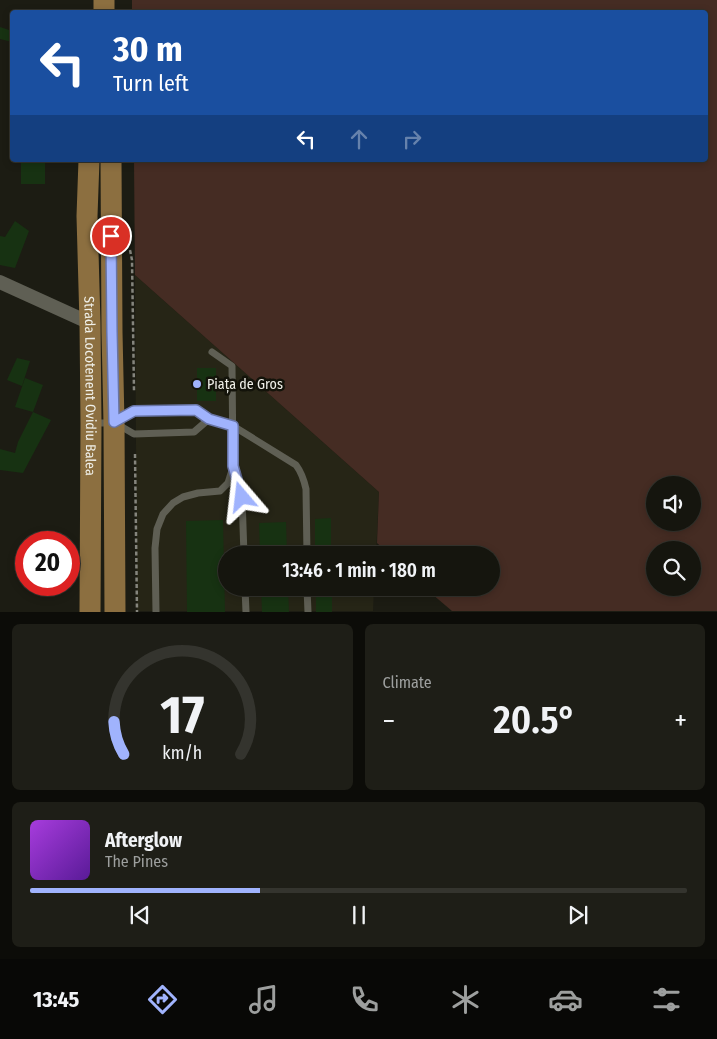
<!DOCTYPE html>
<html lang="en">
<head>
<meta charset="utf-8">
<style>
	body { margin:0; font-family:"Fira Sans Condensed",sans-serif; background:#1e1e17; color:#f1f3f6; height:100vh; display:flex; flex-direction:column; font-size:19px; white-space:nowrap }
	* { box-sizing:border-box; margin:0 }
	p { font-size:16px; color:#9d9f9e }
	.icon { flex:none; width:28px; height:28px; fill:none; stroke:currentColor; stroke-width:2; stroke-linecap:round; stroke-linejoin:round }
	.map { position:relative; height:612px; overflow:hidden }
	.details { display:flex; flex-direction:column; gap:12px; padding:12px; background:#0c0c08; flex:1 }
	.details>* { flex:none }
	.hud { position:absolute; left:10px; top:10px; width:698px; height:152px; border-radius:5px; box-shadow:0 2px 8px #0003,0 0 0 1px #34342e; background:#1a4fa0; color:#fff; overflow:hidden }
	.controls { position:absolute; left:646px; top:476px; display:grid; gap:10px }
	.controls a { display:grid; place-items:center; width:55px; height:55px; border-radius:50%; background:#15150e; box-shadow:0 2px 8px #0003,0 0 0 1px #34342e; font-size:25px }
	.speed { position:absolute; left:15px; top:531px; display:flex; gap:10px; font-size:25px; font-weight:700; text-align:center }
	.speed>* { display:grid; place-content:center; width:65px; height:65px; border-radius:50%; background:#15150e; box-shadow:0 2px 8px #0003,0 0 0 1px #34342e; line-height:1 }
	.speed .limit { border:8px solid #d22; background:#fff; color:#111 }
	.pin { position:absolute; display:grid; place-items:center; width:42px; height:42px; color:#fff; margin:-21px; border:2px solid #fff; border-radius:50%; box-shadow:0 1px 5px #0007 }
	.me { position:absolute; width:55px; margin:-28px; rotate:343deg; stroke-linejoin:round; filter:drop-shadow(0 0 4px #0008) }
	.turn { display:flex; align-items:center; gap:18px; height:105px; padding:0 20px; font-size:22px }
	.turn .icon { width:65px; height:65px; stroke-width:2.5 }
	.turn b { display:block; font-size:35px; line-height:42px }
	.lanes { display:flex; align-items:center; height:48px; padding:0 20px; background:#0003; justify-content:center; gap:25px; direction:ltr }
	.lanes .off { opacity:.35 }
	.big { font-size:38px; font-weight:600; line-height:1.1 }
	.details .widget { flex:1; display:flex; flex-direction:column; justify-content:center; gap:8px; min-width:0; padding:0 18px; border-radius:8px; background:#1e1e17 }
	.details .dial { align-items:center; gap:0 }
	.dial svg { height:130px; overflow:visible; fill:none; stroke:#34342e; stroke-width:7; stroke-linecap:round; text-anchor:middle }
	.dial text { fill:#f1f3f6; stroke:none }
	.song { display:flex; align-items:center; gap:15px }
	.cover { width:60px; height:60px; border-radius:8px; background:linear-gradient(135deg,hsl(280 70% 55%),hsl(270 70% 35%)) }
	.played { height:5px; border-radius:2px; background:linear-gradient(90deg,#a0b3fd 35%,#34342e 35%) }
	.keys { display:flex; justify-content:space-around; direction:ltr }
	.heat { display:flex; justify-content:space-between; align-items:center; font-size:28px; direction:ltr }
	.details .tiles { flex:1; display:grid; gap:12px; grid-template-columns:1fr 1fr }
	.widget:last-child { grid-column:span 2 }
	.trip { position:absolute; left:218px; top:546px; width:282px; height:50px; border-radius:25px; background:#15150e; box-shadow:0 2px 8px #0003,0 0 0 1px #34342e; font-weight:600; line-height:50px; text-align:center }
	.tab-bar { display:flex; height:80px; justify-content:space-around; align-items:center; background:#080806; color:#9d9f9e }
	.tab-bar .icon { width:35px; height:35px }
	.tab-bar .current { color:#a0b3fd }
	.tab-bar b { font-size:22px; color:#f1f3f6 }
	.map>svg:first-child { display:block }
</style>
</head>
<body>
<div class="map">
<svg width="717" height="612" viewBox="0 0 717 612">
	<rect width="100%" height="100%" fill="#1c1c13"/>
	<path fill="#262516" d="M 135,275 L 379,492 L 376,555 L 226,555 L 226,588 L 374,588 L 373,611 L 137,611 Z"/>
	<path fill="#452c23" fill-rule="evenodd" d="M 132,0 L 717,0 L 717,611 L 452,611 L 425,588 L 491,588 L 491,555 L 390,555 L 377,543 L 379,492 L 135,275 L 134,160 L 705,160 L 705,12 L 132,12 ZM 655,485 L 692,485 L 692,522 L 655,522 ZM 655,550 L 692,550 L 692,588 L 655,588 Z"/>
	<path fill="#173212" d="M 0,27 L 12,31 L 12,42 L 0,39 Z
		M 21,160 L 45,160 L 45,184 L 21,184 Z
		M 15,221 L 29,231 L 15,268 L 0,265 L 0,236 L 5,237 Z
		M 17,358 L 30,361 L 22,386 L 7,380 Z
		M 197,368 L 216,368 L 216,401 L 197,401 Z
		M 25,378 L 43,385 L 33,412 L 15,407 Z
		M 33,412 L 51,420 L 23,473 L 0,470 L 0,449 L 15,453 L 18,442 Z
		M 331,518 L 331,555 L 315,555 L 315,519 Z
		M 223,520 L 225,612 L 187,612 L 186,521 Z
		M 286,522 L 287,555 L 260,555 L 259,523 Z
		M 261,588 L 288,588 L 289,612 L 262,612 Z
		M 316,588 L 332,588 L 332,612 L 316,612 Z"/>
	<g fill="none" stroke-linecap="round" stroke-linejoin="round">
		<path stroke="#85857d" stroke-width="2.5" stroke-dasharray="4 2.5" stroke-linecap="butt" d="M 130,250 L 132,260 L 134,391
			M 135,454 L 137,612"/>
		<path stroke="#5f5f54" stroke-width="7" d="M 92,423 L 114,423 L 134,411 L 196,410 L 209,419 L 233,426 L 296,465 C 302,473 304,480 306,489 L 307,555
			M 117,424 L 134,434 L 194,432 L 209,419
			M 233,467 L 242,497 L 244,555
			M 245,588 L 246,612
			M 307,588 L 308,612
			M 156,612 L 155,548 L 157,529 L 163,514 L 173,503 L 183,497 L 198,493 L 220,491 L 228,483 L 233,467 L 232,366 L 212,352"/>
		<path stroke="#5f5f54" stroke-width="14" d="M 0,282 L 90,323"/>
		<g stroke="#8c6f40" stroke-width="21">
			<path d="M 104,0 L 104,12"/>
			<path id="s1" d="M 89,160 L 87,216 L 90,323 L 91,423 L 90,612"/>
			<path d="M 111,160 L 112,332 L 114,423 L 115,612"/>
		</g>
	</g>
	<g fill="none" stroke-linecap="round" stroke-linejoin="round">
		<g stroke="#6874a4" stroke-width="12">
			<path id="route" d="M 111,236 L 112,332 L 114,422 L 134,411 L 196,410 L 209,419 L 233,426 L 233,466 L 242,497"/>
		</g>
		<use href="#route" stroke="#a0b3fd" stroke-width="9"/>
	</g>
	<circle fill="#a0b3fd" stroke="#13130a" stroke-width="2" cx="197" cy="384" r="5"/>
	<g text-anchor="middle" stroke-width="5" stroke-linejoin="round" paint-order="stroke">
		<g font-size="14" fill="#f0f0e9" stroke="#13130a" text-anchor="start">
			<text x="207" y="389">Piața de Gros</text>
		</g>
		<g font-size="14" fill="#f0f0e9" stroke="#13130a">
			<text dy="5" stroke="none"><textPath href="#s1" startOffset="226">Strada Locotenent Ovidiu Balea</textPath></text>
		</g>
	</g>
</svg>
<div class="controls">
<a><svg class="icon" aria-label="sound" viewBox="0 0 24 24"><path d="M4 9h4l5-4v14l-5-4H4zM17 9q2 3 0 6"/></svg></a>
<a><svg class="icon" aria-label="search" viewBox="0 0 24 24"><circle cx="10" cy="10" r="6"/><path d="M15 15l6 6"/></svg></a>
</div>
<div class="speed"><div class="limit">20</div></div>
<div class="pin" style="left:111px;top:236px;background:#d93025"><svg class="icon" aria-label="arrive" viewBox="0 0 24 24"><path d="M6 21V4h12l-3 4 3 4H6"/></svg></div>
<svg class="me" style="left:242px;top:497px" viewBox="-20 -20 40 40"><path d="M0-17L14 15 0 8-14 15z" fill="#a0b3fd" stroke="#fff" stroke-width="4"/></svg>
<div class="trip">13:46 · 1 min · 180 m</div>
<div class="hud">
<div class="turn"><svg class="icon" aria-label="left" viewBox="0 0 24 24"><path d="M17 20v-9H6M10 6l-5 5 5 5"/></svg><div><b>30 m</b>Turn left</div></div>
<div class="lanes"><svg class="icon" aria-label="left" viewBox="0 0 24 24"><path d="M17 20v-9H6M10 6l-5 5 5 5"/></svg><svg class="icon off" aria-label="ahead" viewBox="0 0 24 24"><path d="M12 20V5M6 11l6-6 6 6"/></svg><svg class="icon off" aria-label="right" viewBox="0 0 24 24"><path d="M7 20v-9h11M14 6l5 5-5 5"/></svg></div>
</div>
</div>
<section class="details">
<div class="tiles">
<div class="widget dial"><svg viewBox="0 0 100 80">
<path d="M14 69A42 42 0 1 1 86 69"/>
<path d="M14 69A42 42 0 0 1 8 49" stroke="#a0b3fd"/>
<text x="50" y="56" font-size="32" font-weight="700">17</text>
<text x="50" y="72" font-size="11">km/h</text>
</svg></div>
<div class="widget"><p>Climate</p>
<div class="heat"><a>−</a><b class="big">20.5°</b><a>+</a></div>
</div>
<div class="widget">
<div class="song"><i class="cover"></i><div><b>Afterglow</b><p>The Pines</p></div></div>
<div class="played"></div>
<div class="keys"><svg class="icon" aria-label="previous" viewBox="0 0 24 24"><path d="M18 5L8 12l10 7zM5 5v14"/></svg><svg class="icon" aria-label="pause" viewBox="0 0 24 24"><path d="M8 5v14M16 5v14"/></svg><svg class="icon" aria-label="next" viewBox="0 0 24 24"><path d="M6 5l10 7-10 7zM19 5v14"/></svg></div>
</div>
</div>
</section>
<nav class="tab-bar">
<b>13:45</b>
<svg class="icon current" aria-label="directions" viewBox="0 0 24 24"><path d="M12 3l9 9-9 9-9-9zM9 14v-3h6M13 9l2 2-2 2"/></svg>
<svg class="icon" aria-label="music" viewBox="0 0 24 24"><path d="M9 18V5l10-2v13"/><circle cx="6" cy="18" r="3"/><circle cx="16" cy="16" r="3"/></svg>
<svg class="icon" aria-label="phone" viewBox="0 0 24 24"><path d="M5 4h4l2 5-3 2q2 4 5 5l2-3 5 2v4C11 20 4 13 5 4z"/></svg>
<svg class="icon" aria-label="climate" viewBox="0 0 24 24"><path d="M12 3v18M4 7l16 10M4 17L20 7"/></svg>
<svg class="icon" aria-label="car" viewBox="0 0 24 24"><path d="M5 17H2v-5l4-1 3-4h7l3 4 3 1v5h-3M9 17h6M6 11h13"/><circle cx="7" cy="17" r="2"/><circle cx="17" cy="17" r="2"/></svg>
<svg class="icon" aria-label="filters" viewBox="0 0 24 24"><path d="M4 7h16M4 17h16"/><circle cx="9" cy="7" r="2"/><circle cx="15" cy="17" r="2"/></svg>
</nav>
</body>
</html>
